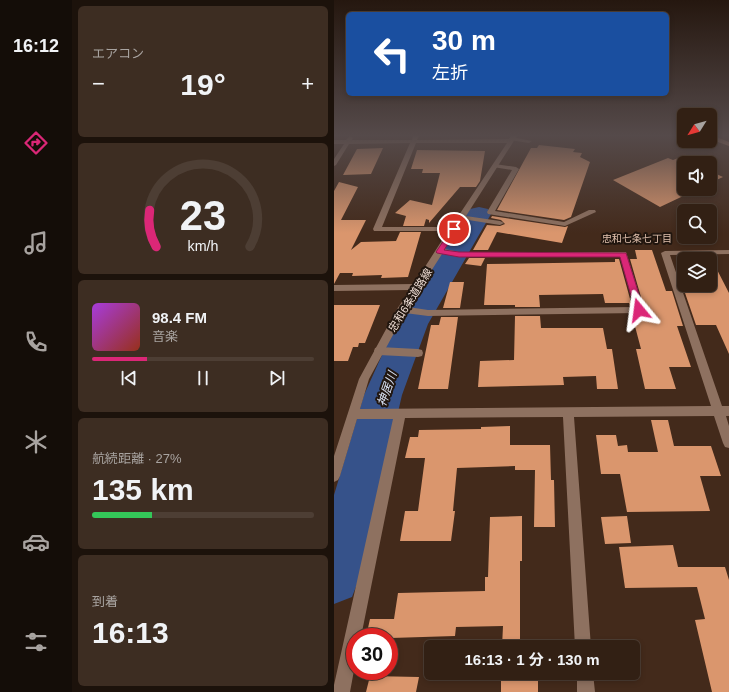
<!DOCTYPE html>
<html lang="ja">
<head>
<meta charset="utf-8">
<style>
	body { margin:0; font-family:Arial,"Noto Sans JP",sans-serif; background:#3d2d22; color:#f1f3f6; height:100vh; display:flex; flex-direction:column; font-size:15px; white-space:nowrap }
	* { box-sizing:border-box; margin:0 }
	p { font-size:13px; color:#a8a3a0 }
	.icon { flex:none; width:22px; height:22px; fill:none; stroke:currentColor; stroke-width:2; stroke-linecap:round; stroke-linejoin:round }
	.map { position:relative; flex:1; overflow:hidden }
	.drawer { display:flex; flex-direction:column; gap:6px; padding:6px; background:#1c120b; width:262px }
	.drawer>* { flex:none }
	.top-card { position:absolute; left:12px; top:12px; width:323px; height:84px; border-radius:6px; box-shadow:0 2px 6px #0003,0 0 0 1px #4d3e34; background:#1a4fa0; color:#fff; overflow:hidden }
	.needle { width:26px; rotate:233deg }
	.buttons { position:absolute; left:343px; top:108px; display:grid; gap:8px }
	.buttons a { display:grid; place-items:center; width:40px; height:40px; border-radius:6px; background:#322014; box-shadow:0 2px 6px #0003,0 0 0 1px #4d3e34; font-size:20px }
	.speed { position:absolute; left:12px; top:628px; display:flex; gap:8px; font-size:20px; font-weight:700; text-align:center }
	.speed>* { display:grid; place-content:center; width:52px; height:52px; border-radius:50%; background:#322014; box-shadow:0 2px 6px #0003,0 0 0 1px #4d3e34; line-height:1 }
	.speed .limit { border:6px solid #d22; background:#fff; color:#111 }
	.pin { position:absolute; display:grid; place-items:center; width:34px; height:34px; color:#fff; margin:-17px; border:2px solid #fff; border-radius:50%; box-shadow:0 1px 4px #0007 }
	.me { position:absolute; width:44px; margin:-22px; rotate:344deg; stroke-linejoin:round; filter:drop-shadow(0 0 3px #0008) }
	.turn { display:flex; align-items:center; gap:14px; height:84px; padding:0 20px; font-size:18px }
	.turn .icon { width:52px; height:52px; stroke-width:2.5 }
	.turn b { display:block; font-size:28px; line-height:34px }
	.big { font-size:30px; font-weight:700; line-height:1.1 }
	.drawer .tile { flex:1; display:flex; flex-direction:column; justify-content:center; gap:6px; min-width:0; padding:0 14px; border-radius:6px; background:#3d2d22 }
	.drawer .dial { align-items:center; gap:0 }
	.dial svg { height:104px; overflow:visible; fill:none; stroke:#4d3e34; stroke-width:7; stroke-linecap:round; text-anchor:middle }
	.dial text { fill:#f1f3f6; stroke:none }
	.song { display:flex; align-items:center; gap:12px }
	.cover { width:48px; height:48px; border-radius:6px; background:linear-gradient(135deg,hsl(280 70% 55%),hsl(10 70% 35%)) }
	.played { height:4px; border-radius:2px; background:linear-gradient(90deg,#db2777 25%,#4d3e34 25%) }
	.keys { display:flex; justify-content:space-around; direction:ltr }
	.heat { display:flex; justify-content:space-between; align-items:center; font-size:22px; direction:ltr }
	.charge { height:6px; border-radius:3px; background:linear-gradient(90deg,#34c759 27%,#4d3e34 0) }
	.trip { position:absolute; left:90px; top:640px; width:216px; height:40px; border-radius:6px; background:#322014; box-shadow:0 2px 6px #0003,0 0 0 1px #4d3e34; font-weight:700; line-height:40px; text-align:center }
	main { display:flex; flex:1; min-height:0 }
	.tab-bar { display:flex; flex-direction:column; width:72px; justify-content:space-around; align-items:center; background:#140d08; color:#a8a3a0 }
	.tab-bar .icon { width:28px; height:28px }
	.tab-bar .current { color:#db2777 }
	.tab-bar b { font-size:18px; color:#f1f3f6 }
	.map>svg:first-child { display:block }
</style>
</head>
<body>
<main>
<nav class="tab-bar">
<b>16:12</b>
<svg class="icon current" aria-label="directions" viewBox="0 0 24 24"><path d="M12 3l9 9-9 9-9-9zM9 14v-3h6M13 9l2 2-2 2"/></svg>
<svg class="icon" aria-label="music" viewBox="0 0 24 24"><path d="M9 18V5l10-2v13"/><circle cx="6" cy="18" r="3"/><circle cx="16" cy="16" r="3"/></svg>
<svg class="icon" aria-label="phone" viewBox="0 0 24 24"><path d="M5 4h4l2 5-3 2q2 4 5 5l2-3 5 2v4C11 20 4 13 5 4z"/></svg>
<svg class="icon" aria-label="climate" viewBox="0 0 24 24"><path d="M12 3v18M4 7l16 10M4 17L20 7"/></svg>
<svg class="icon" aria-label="car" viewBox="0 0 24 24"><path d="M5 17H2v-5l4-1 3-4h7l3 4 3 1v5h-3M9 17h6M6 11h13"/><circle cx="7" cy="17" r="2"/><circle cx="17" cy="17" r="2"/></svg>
<svg class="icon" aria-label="filters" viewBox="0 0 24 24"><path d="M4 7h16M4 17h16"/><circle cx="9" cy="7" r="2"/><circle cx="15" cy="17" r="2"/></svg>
</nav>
<section class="drawer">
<div class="tile"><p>エアコン</p>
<div class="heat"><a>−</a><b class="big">19°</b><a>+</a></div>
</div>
<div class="tile dial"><svg viewBox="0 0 100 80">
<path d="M14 69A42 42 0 1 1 86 69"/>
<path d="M14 69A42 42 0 0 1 9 41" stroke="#db2777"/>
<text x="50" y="56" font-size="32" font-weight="700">23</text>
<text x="50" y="72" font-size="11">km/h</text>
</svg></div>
<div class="tile">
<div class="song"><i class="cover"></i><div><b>98.4 FM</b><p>音楽</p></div></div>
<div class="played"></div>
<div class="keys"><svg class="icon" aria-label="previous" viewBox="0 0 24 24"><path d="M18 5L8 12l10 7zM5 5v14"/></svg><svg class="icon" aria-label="pause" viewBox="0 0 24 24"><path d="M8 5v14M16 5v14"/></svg><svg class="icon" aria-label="next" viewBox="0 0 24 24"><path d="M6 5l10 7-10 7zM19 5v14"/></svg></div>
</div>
<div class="tile"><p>航続距離 · 27%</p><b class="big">135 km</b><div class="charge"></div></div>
<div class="tile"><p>到着</p><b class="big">16:13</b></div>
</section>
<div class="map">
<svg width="395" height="692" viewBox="0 0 395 692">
	<rect width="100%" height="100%" fill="#432a1b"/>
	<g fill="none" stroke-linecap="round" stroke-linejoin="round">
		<path fill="#36528a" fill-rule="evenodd" d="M 145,207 L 154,209 L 157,214 L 94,324 L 80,362 L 68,395 L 25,579 L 18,597 L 0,604 L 0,495 L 30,395 L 62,324 L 136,209 Z"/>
	</g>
	<path fill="#da966d" d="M 205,145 L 241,149 L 239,152 L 248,153 L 246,157 L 256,162 L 237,217 L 230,220 L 163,210 L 197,148 L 203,148 Z
		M 49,148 L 37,174 L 9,175 L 23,149 Z
		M 83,150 L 151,151 L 146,181 L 142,187 L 126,187 L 95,223 L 95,220 L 92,219 L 90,226 L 69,226 L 72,216 L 61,213 L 76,200 L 98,205 L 106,173 L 88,173 L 89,169 L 77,169 Z
		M 347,157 L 359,163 L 350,163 L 350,189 L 364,189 L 326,207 L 279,180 L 334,158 L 339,160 Z
		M 376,171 L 389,177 L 376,183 Z
		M 5,182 L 24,187 L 7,220 L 32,220 L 17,250 L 27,242 L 62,241 L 66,232 L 87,232 L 74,277 L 47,278 L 48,275 L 18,276 L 19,273 L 6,273 L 0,284 L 0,191 Z
		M 158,216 L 231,227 L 234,226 L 228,243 L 163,232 L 154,250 L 139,250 L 153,225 L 166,226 L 171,224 L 167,220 L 157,218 Z
		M 301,250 L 318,250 L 332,291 L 338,291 L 349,326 L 343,326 L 357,367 L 335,367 L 342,389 L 311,389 L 302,349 L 307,349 L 298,315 L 306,314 L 311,311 L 296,259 L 303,259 Z
		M 376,256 L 395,293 L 395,354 L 382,325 L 362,325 L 350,290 L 366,290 L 364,285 L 376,285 Z
		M 135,258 L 151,258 L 147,266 L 131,264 Z
		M 281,259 L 285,259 L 298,306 L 296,306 L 295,303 L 271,303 L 269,294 L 205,295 L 206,307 L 181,307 L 181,305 L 150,305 L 153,264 L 281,262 Z
		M 116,282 L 130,282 L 126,308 L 109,308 Z
		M 0,305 L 46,305 L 31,343 L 25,343 L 24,347 L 19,347 L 14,361 L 0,361 Z
		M 181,316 L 206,316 L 207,328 L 269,328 L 273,349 L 278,349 L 284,389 L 263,389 L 262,376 L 229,377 L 230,385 L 144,387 L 146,361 L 180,360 Z
		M 107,317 L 124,317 L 114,389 L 84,389 L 97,325 L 105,325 Z
		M 317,420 L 334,420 L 340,446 L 377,446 L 387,476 L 366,476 L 376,511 L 293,512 L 286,474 L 267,474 L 262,435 L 282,435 L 284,446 L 293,445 L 294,452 L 324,452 Z
		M 176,426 L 176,445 L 216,445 L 217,480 L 220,480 L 221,527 L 200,527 L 201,470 L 181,470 L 181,466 L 123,468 L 119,511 L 121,511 L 117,541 L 66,541 L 71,511 L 84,511 L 91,458 L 71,458 L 76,437 L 84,437 L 85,430 L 147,429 L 147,427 Z
		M 188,516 L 188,561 L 186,561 L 186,642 L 203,642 L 203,647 L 168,647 L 169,626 L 122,627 L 121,636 L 57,638 L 57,637 L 32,637 L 36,619 L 60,619 L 64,593 L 151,591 L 151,577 L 154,577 L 156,517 Z
		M 293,516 L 297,543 L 271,544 L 267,517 Z
		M 339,545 L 344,567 L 391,567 L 395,580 L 395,692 L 378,692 L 361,620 L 371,619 L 363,587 L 291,588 L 285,547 Z
		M 167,673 L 204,673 L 204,692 L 167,692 Z
		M 36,676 L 85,677 L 82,692 L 32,692 Z"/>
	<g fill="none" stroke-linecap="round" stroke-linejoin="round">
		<path fill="#8e7160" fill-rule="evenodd" d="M 178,137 L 198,141 L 195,143 L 176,140 L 175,139 Z
			M 161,164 L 182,167 L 185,169 L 161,211 L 230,222 L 255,210 L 261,210 L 262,212 L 231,226 L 154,214 L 153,212 L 178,170 L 159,167 L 158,166 Z
			M 125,215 L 166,221 L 170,223 L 166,225 L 128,219 L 125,219 Z
			M 45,347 L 84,349 L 88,350 L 89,353 L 88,356 L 84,357 L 45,355 L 41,354 L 40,351 L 41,348 Z"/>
		<path fill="#8e7160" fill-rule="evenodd" d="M 16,136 L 19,138 L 18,140 L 78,140 L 79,136 L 85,136 L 83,140 L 175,139 L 177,136 L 183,136 L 111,249 L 125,252 L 292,252 L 310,310 L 305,313 L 94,316 L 71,313 L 35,379 L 26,409 L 377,406 L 327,253 L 331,251 L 395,250 L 395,254 L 336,255 L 388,406 L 395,406 L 395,416 L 392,416 L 395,426 L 395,448 L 391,447 L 389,443 L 380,416 L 240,417 L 257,647 L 241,647 L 229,417 L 71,418 L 27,637 L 21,637 L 21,665 L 16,692 L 0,692 L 0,685 L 59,419 L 23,419 L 6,476 L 4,480 L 0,482 L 0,456 L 25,379 L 63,309 L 76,290 L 0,291 L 0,285 L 80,284 L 114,231 L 40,231 L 39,229 L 76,143 L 15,144 L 2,165 L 0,166 L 0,159 L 10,144 L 0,144 L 0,140 L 12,140 ZM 82,143 L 173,143 L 117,227 L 48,227 ZM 108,254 L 125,256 L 286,256 L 300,307 L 94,310 L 74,307 Z
			M 243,673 L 259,673 L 261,692 L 243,692 Z"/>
		<path fill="#e19c76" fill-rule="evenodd" d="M 376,136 L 380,136 L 395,142 L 395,146 L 376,139 Z"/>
	</g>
	<linearGradient id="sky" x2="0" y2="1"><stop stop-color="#25170f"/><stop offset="0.58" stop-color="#554a4a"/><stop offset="1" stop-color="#554a4a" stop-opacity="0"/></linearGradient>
	<rect width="395" height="233" fill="url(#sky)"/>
	<path fill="#db2777" stroke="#8e194d" d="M 120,227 L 124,229 L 110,250 L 125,252 L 292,253 L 310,310 L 305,313 L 301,310 L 286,257 L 125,257 L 103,253 L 102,252 L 118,228 Z"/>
	<g text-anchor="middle" stroke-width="4" stroke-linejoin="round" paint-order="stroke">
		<g font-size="10" fill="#e0c0ad" stroke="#21160f">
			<text x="303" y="242">忠和七条七丁目</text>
		</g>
		<g font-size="11" fill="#efded5" stroke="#21160f">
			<text transform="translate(76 300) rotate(-58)" y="4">忠和6条道路線</text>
		</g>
		<g font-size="12" font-style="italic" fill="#d8e1f3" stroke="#21160f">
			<text transform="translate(53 389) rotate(-71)" y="4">神居川</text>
		</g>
	</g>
</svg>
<div class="buttons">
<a><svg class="needle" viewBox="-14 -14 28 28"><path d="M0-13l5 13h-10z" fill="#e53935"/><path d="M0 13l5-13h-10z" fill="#a8a3a0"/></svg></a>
<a><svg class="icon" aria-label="sound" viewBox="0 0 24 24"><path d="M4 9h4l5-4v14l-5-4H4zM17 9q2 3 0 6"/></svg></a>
<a><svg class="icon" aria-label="search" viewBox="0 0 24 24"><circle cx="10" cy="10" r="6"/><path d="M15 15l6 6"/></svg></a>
<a><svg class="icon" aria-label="layers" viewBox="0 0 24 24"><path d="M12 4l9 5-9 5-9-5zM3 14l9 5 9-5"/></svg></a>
</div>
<div class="speed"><div class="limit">30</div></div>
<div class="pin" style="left:120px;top:229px;background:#d93025"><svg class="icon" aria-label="arrive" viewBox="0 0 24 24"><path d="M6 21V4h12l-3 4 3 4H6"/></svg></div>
<svg class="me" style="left:305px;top:310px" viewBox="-20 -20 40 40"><path d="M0-17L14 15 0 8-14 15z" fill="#db2777" stroke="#fff" stroke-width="4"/></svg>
<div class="trip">16:13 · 1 分 · 130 m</div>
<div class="top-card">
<div class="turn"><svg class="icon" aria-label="left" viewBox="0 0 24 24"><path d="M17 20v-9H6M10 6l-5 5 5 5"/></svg><div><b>30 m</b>左折</div></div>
</div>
</div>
</main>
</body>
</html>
